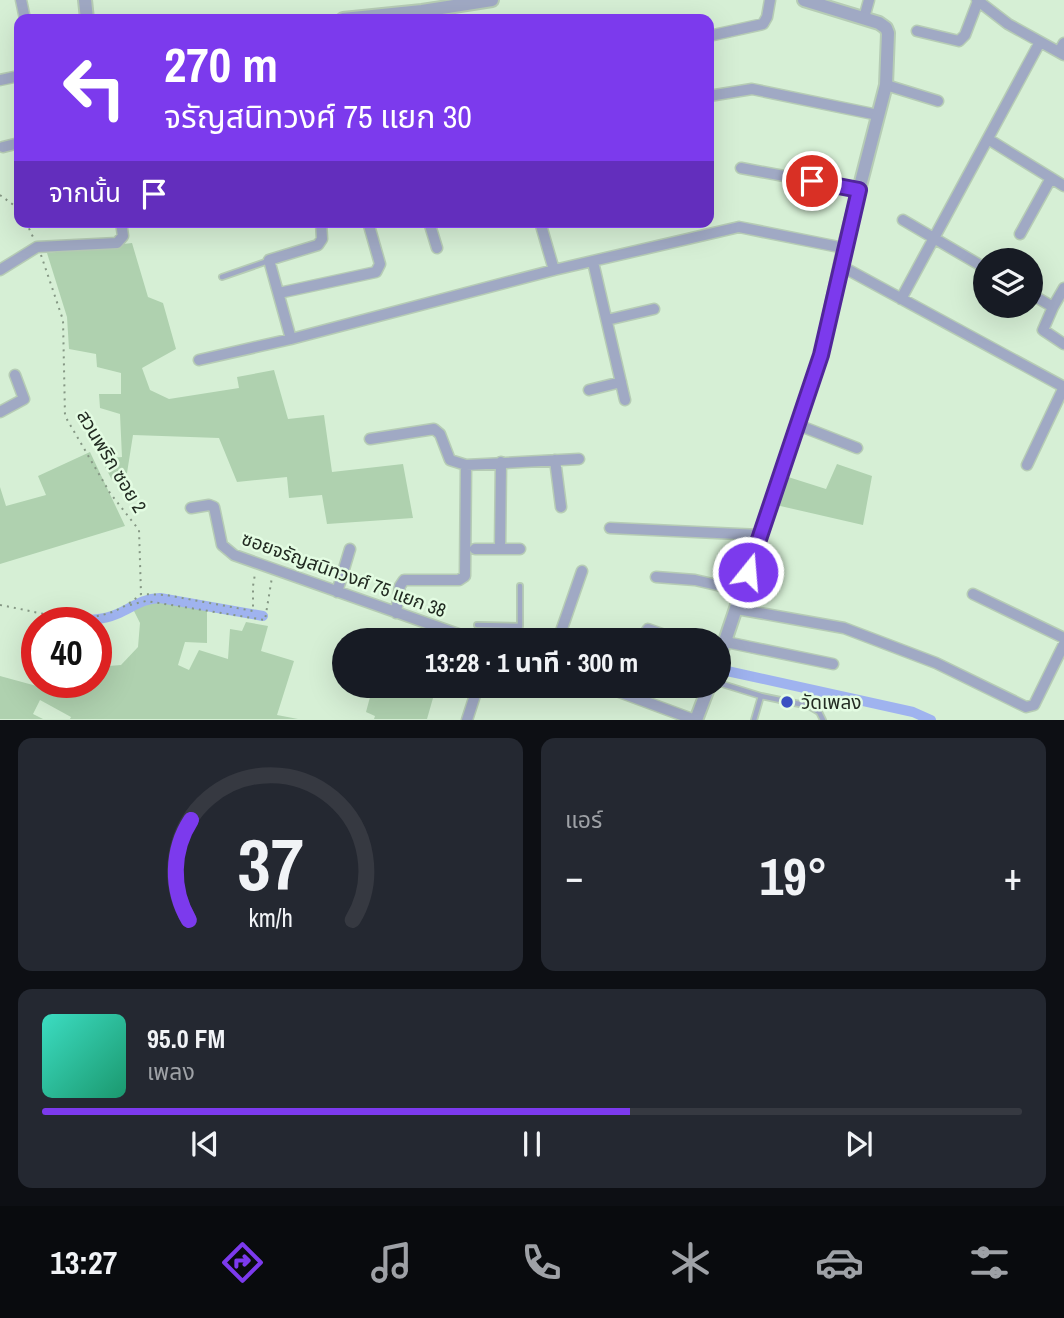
<!DOCTYPE html>
<html lang="th">
<head>
<meta charset="utf-8">
<style>
	body { margin:0; font-family:"Archivo Narrow","Noto Sans Thai",sans-serif; background:#242831; color:#f1f3f6; height:100vh; display:flex; flex-direction:column; font-size:26px; white-space:nowrap }
	* { box-sizing:border-box; margin:0 }
	p { font-size:23px; color:#9ea1a6 }
	.icon { flex:none; width:38px; height:38px; fill:none; stroke:currentColor; stroke-width:2; stroke-linecap:round; stroke-linejoin:round }
	.map { position:relative; height:720px; overflow:hidden }
	.details { display:flex; flex-direction:column; gap:18px; padding:18px; background:#0d0f14; flex:1 }
	.details>* { flex:none }
	.guide { position:absolute; left:14px; top:14px; width:700px; height:214px; border-radius:14px; box-shadow:0 7px 28px #0002; background:#7c3aed; color:#fff; overflow:hidden }
	.tools { position:absolute; left:973px; top:248px; display:grid; gap:14px }
	.tools a { display:grid; place-items:center; width:70px; height:70px; border-radius:50%; background:#171b24; box-shadow:0 7px 28px #0002; font-size:35px }
	.speed { position:absolute; left:21px; top:607px; display:flex; gap:14px; font-size:35px; font-weight:700; text-align:center }
	.speed>* { display:grid; place-content:center; width:91px; height:91px; border-radius:50%; background:#171b24; box-shadow:0 7px 28px #0002; line-height:1 }
	.speed .limit { border:10px solid #d22; background:#fff; color:#111 }
	.pin { position:absolute; display:grid; place-items:center; width:60px; height:60px; color:#fff; margin:-30px; border:4px solid #fff; border-radius:50%; box-shadow:0 2px 7px #0007 }
	.me { position:absolute; width:77px; margin:-38px; rotate:17deg; stroke-linejoin:round; filter:drop-shadow(0 0 5px #0008) }
	.turn { display:flex; align-items:center; gap:24px; height:147px; padding:0 35px; font-size:32px }
	.turn .icon { width:91px; height:91px; stroke-width:2.5 }
	.turn b { display:block; font-size:49px; line-height:60px }
	.then { display:flex; align-items:center; height:66px; padding:0 35px; background:#0003; gap:14px; font-size:26px }
	.big { font-size:52px; font-weight:700; line-height:1.1 }
	.details .tile { flex:1; display:flex; flex-direction:column; justify-content:center; gap:10px; min-width:0; padding:0 24px; border-radius:14px; background:#242831 }
	.details .dial { align-items:center; gap:0 }
	.dial svg { height:182px; overflow:visible; fill:none; stroke:#363941; stroke-width:7; stroke-linecap:round; text-anchor:middle }
	.dial text { fill:#f1f3f6; stroke:none }
	.song { display:flex; align-items:center; gap:21px }
	.cover { width:84px; height:84px; border-radius:10px; background:linear-gradient(135deg,hsl(170 70% 55%),hsl(160 70% 35%)) }
	.played { height:7px; border-radius:4px; background:linear-gradient(90deg,#7c3aed 60%,#363941 60%) }
	.keys { display:flex; justify-content:space-around; direction:ltr }
	.heat { display:flex; justify-content:space-between; align-items:center; font-size:38px; direction:ltr }
	.details .tiles { flex:1; display:grid; gap:18px; grid-template-columns:1fr 1fr }
	.tile:last-child { grid-column:span 2 }
	.trip { position:absolute; left:332px; top:628px; width:399px; height:70px; border-radius:35px; background:#171b24; box-shadow:0 7px 28px #0002; font-weight:700; line-height:70px; text-align:center }
	.menu { display:flex; height:112px; justify-content:space-around; align-items:center; background:#090b0e; color:#9ea1a6 }
	.menu .icon { width:49px; height:49px }
	.menu .current { color:#7c3aed }
	.menu b { font-size:32px; color:#f1f3f6 }
	.map>svg:first-child { display:block }
</style>
</head>
<body>
<div class="map">
<svg width="1064" height="720" viewBox="0 0 1064 720">
	<rect width="100%" height="100%" fill="#d6efd5"/>
	<path fill="#afd1af" d="M 132,243 L 148,297 L 163,303 L 176,349 L 142,368 L 150,390 L 169,399 L 239,388 L 237,377 L 274,370 L 288,419 L 324,415 L 332,472 L 403,464 L 413,518 L 327,524 L 322,495 L 289,498 L 287,477 L 237,482 L 219,438 L 133,435 L 127,473 L 112,480 L 101,459 L 122,457 L 120,414 L 100,408 L 99,394 L 121,394 L 121,373 L 97,367 L 96,354 L 69,349 L 67,317 L 47,253 Z
		M 90,452 L 125,526 L 0,564 L 0,487 L 6,506 L 46,495 L 38,476 Z
		M 837,464 L 872,476 L 863,525 L 776,505 L 785,476 L 826,489 Z
		M 153,600 L 207,608 L 207,643 L 185,642 L 178,665 L 189,670 L 199,650 L 228,659 L 230,629 L 242,631 L 246,622 L 268,626 L 261,651 L 294,661 L 277,715 L 298,719 L 70,719 L 71,717 L 40,700 L 33,714 L 43,719 L 0,719 L 0,676 L 44,688 L 51,683 L 96,682 L 96,667 L 121,665 L 138,647 L 140,623 L 133,609 Z
		M 373,686 L 422,686 L 435,691 L 427,719 L 374,719 L 375,716 L 366,712 Z"/>
	<g fill="none" stroke-linecap="round" stroke-linejoin="round">
		<path stroke="#9fb3ef" stroke-width="10" d="M 65,620 C 82,620 101,621 117,614 C 134,607 140,599 160,598 L 263,616
			M 727,671 L 913,712 L 931,720"/>
		<g stroke="#b6ccb5" stroke-width="8">
			<path id="service" d="M 222,277 L 268,261
				M 477,625 L 520,626
				M 514,640 L 520,626 L 520,586
				M 719,683 L 761,696 L 809,706 L 819,712 L 823,720
				M 754,720 L 761,696"/>
		</g>
		<g stroke="#b6ccb5" stroke-width="13">
			<path id="minor" d="M 21,0 L 25,19
				M 977,0 L 1008,24 L 1064,55
				M 864,18 L 869,0
				M 917,31 L 959,41 L 965,35 L 978,1
				M 709,36 L 763,24 L 767,17 L 770,0
				M 1059,52 L 1064,43
				M 0,80 L 19,76
				M 886,85 L 938,101
				M 709,96 L 752,89 L 878,115
				M 988,139 L 1064,186
				M 3,147 L 19,143
				M 741,168 L 859,190
				M 903,220 L 985,268
				M 429,222 L 437,248
				M 540,222 L 554,270
				M 1020,234 L 1051,178
				M 593,262 L 625,400
				M 841,266 L 1064,387
				M 0,270 L 37,247 L 117,243 L 123,236 L 121,222
				M 1064,288 L 1053,307 L 1043,330 L 1064,344
				M 279,293 L 376,272 L 380,264 L 368,222
				M 1031,294 L 1053,307
				M 901,299 L 1040,42
				M 607,320 L 654,309
				M 291,339 L 269,260 L 318,245 L 322,239 L 321,222
				M 199,360 L 291,339 L 554,270 L 739,227 L 844,248
				M 589,390 L 621,382
				M 0,412 L 24,399 L 15,375
				M 798,425 L 857,448
				M 370,439 L 434,429 L 440,434 L 450,460 L 466,465 L 579,459
				M 555,460 L 561,507
				M 1027,465 L 1064,387
				M 191,508 L 209,505 L 214,507 L 222,545 L 234,555 L 475,640
				M 610,528 L 760,535
				M 475,549 L 520,549
				M 500,549 L 501,462
				M 656,577 L 695,580 L 743,591
				M 337,592 L 350,549
				M 973,594 L 1064,638
				M 737,609 L 844,628 L 936,663 L 1026,707 L 1034,705 L 1064,644
				M 396,613 L 400,586 L 404,580 L 459,580 L 465,576 L 466,465
				M 558,640 L 582,571
				M 641,640 L 648,629 L 673,638
				M 726,642 L 833,664
				M 603,686 L 695,720
				M 467,720 L 478,686"/>
		</g>
		<g stroke="#b6ccb5" stroke-width="16">
			<path id="tertiary" d="M 85,0 L 87,19
				M 343,19 L 422,11 L 492,0
				M 719,659 L 821,355 L 844,248 L 886,85 L 888,33 L 886,28 L 879,23 L 804,0
				M 696,720 L 709,686"/>
		</g>
		<path stroke="#859784" stroke-width="2" stroke-dasharray="2 5" stroke-linecap="butt" d="M 0,195 L 19,209
			M 26,222 L 33,237
			M 41,255 L 63,320 L 65,416 L 110,493 L 139,530 L 141,594
			M 0,605 C 50,614 98,633 141,594 L 166,595 L 253,611 L 253,586 L 255,574
			M 130,605 L 146,601 L 265,620 L 272,577"/>
		<use href="#service" stroke="#a0a9c4" stroke-width="4.5"/>
		<use href="#minor" stroke="#a0a9c4" stroke-width="10"/>
		<use href="#tertiary" stroke="#a0a9c4" stroke-width="12"/>
	</g>
	<g fill="none" stroke-linecap="round" stroke-linejoin="round">
		<g stroke="#51269a" stroke-width="18">
			<path id="route" d="M 748,572 L 821,355 L 859,190 L 812,181"/>
		</g>
		<use href="#route" stroke="#7c3aed" stroke-width="12"/>
	</g>
	<circle fill="#3a50c2" stroke="#e3fce2" stroke-width="2.5" cx="787" cy="702" r="7"/>
	<g text-anchor="middle" stroke-width="5" stroke-linejoin="round" paint-order="stroke">
		<g font-size="19" fill="#222b22" stroke="#e3fce2">
			<text transform="translate(112 461) rotate(59)" y="7">สวนพริก ซอย 2</text>
			<text transform="translate(344 574) rotate(20)" y="7">ซอยจรัญสนิทวงศ์ 75 แยก 38</text>
		</g>
		<g font-size="19" fill="#222b22" stroke="#e3fce2" text-anchor="start">
			<text x="801" y="709">วัดเพลง</text>
		</g>
	</g>
</svg>
<div class="tools">
<a><svg class="icon" aria-label="layers" viewBox="0 0 24 24"><path d="M12 4l9 5-9 5-9-5zM3 14l9 5 9-5"/></svg></a>
</div>
<div class="speed"><div class="limit">40</div></div>
<div class="pin" style="left:812px;top:181px;background:#d93025"><svg class="icon" aria-label="arrive" viewBox="0 0 24 24"><path d="M6 21V4h12l-3 4 3 4H6"/></svg></div>
<svg class="me" style="left:748px;top:572px" viewBox="-20 -20 40 40"><circle r="17" fill="#7c3aed" stroke="#fff" stroke-width="3"/><path d="M0-11L8 9 0 5-8 9z" fill="#fff"/></svg>
<div class="trip">13:28 · 1 นาที · 300 m</div>
<div class="guide">
<div class="turn"><svg class="icon" aria-label="left" viewBox="0 0 24 24"><path d="M17 20v-9H6M10 6l-5 5 5 5"/></svg><div><b>270 m</b>จรัญสนิทวงศ์ 75 แยก 30</div></div>
<div class="then">จากนั้น<svg class="icon" aria-label="arrive" viewBox="0 0 24 24"><path d="M6 21V4h12l-3 4 3 4H6"/></svg></div>
</div>
</div>
<section class="details">
<div class="tiles">
<div class="tile dial"><svg viewBox="0 0 100 80">
<path d="M14 69A42 42 0 1 1 86 69"/>
<path d="M14 69A42 42 0 0 1 15 25" stroke="#7c3aed"/>
<text x="50" y="56" font-size="32" font-weight="700">37</text>
<text x="50" y="72" font-size="11">km/h</text>
</svg></div>
<div class="tile"><p>แอร์</p>
<div class="heat"><a>−</a><b class="big">19°</b><a>+</a></div>
</div>
<div class="tile">
<div class="song"><i class="cover"></i><div><b>95.0 FM</b><p>เพลง</p></div></div>
<div class="played"></div>
<div class="keys"><svg class="icon" aria-label="previous" viewBox="0 0 24 24"><path d="M18 5L8 12l10 7zM5 5v14"/></svg><svg class="icon" aria-label="pause" viewBox="0 0 24 24"><path d="M8 5v14M16 5v14"/></svg><svg class="icon" aria-label="next" viewBox="0 0 24 24"><path d="M6 5l10 7-10 7zM19 5v14"/></svg></div>
</div>
</div>
</section>
<nav class="menu">
<b>13:27</b>
<svg class="icon current" aria-label="directions" viewBox="0 0 24 24"><path d="M12 3l9 9-9 9-9-9zM9 14v-3h6M13 9l2 2-2 2"/></svg>
<svg class="icon" aria-label="music" viewBox="0 0 24 24"><path d="M9 18V5l10-2v13"/><circle cx="6" cy="18" r="3"/><circle cx="16" cy="16" r="3"/></svg>
<svg class="icon" aria-label="phone" viewBox="0 0 24 24"><path d="M5 4h4l2 5-3 2q2 4 5 5l2-3 5 2v4C11 20 4 13 5 4z"/></svg>
<svg class="icon" aria-label="climate" viewBox="0 0 24 24"><path d="M12 3v18M4 7l16 10M4 17L20 7"/></svg>
<svg class="icon" aria-label="car" viewBox="0 0 24 24"><path d="M5 17H2v-5l4-1 3-4h7l3 4 3 1v5h-3M9 17h6M6 11h13"/><circle cx="7" cy="17" r="2"/><circle cx="17" cy="17" r="2"/></svg>
<svg class="icon" aria-label="filters" viewBox="0 0 24 24"><path d="M4 7h16M4 17h16"/><circle cx="9" cy="7" r="2"/><circle cx="15" cy="17" r="2"/></svg>
</nav>
</body>
</html>
